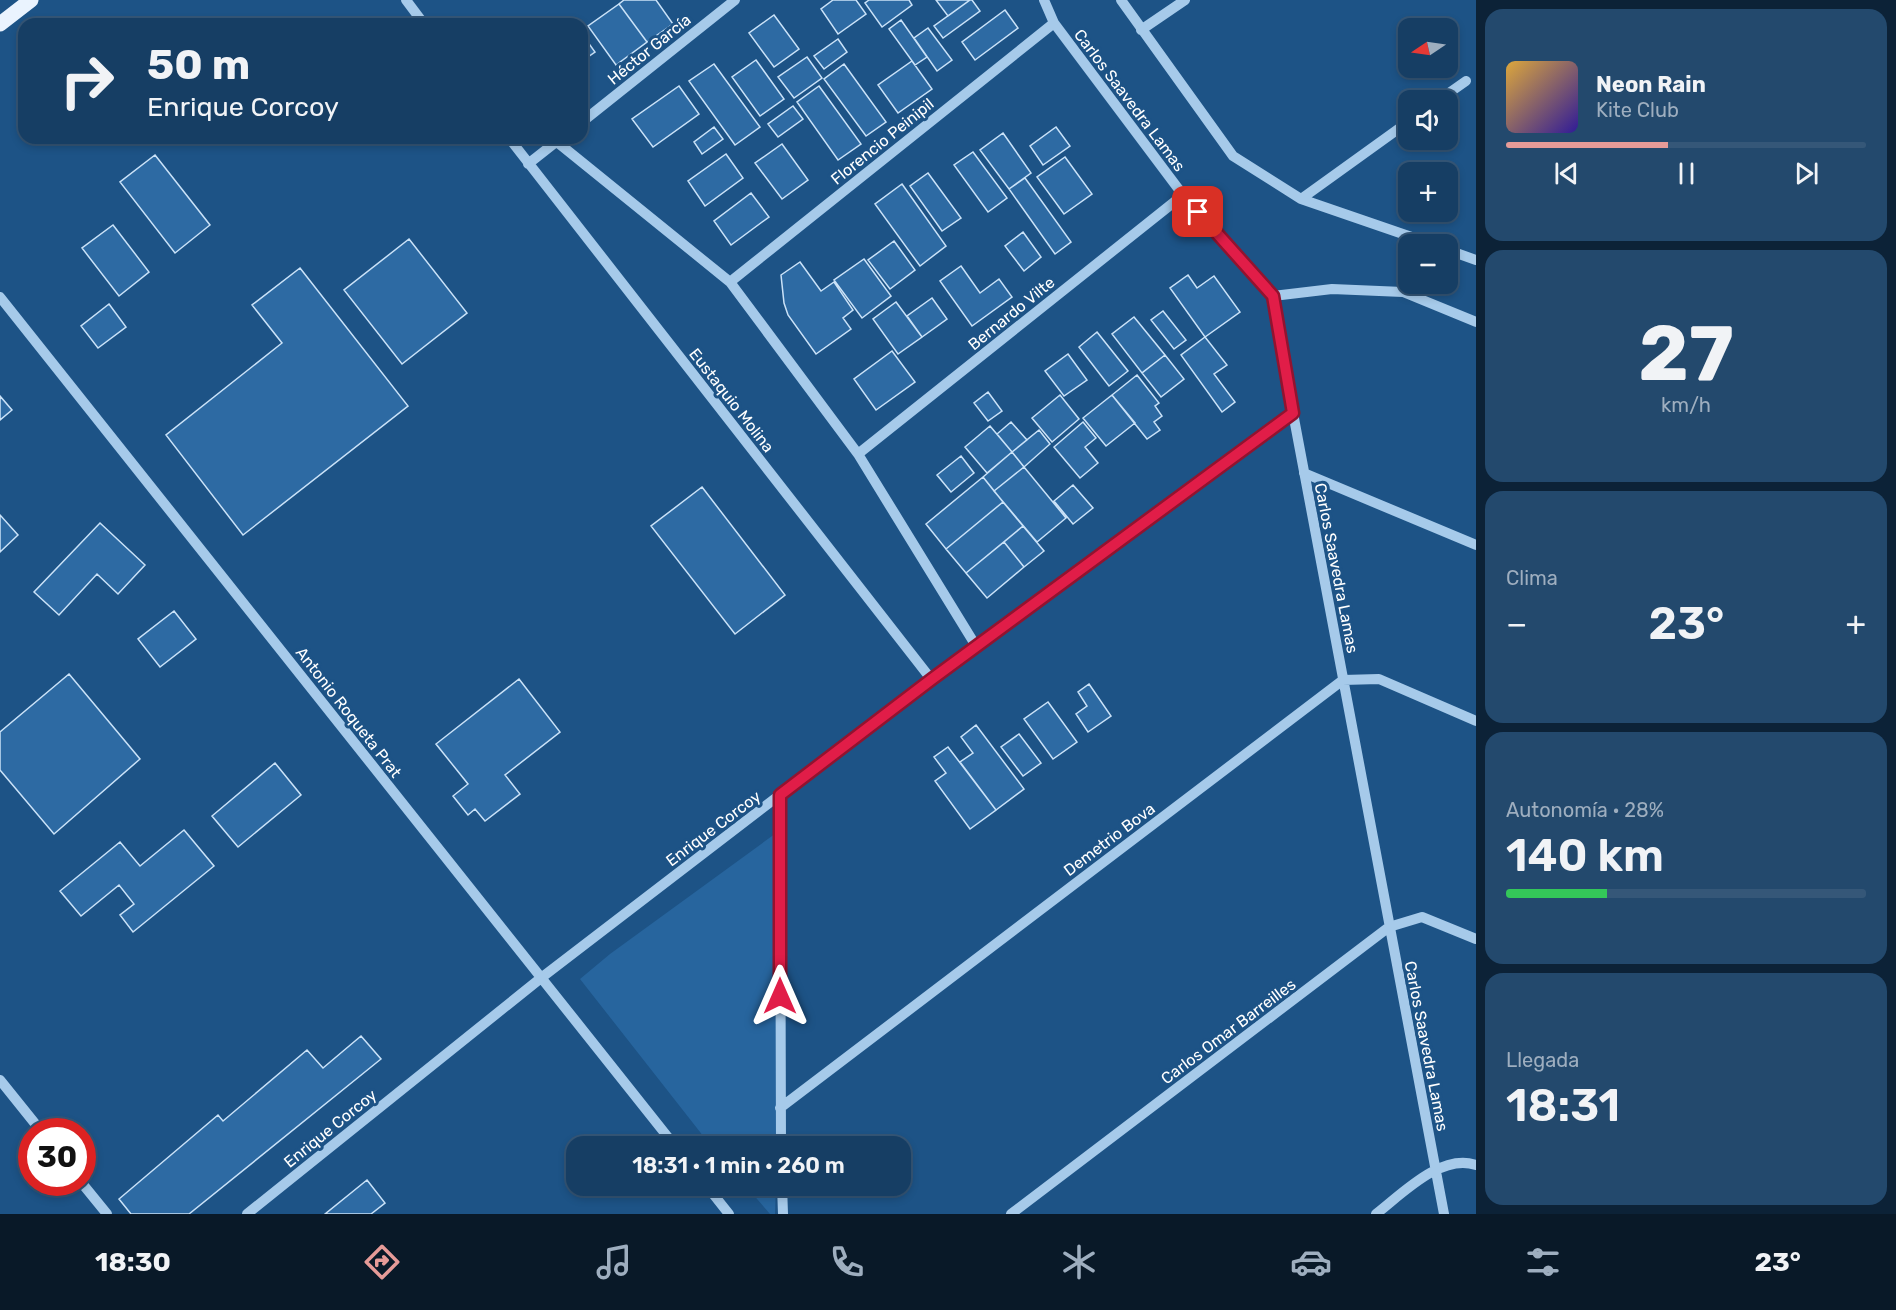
<!DOCTYPE html>
<html lang="es">
<head>
<meta charset="utf-8">
<style>
	body { margin:0; font-family:Rubik,sans-serif; background:#23496d; color:#f1f3f6; height:100vh; display:flex; flex-direction:column; font-size:22px; white-space:nowrap }
	* { box-sizing:border-box; margin:0 }
	p { font-size:20px; color:#9eaebf }
	.icon { flex:none; width:33px; height:33px; fill:none; stroke:currentColor; stroke-width:2; stroke-linecap:round; stroke-linejoin:round }
	.map { position:relative; flex:1; overflow:hidden }
	.details { display:flex; flex-direction:column; gap:9px; padding:9px; background:#0c2237; width:420px }
	.details>* { flex:none }
	.hud { position:absolute; left:18px; top:18px; width:570px; height:126px; border-radius:18px; box-shadow:0 3px 9px #0003,0 0 0 2px #355778; background:#163e64; color:#f1f3f6; overflow:hidden }
	.needle { width:39px; rotate:257deg }
	.tools { position:absolute; left:1398px; top:18px; display:grid; gap:12px }
	.tools a { display:grid; place-items:center; width:60px; height:60px; border-radius:12px; background:#163e64; box-shadow:0 3px 9px #0003,0 0 0 2px #355778; font-size:30px }
	.speed { position:absolute; left:18px; top:1118px; display:flex; gap:12px; font-size:30px; font-weight:700; text-align:center }
	.speed>* { display:grid; place-content:center; width:78px; height:78px; border-radius:50%; background:#163e64; box-shadow:0 3px 9px #0003,0 0 0 2px #355778; line-height:1 }
	.speed .limit { border:9px solid #d22; background:#fff; color:#111 }
	.pin { position:absolute; display:grid; place-items:center; width:51px; height:51px; color:#fff; margin:-26px; border-radius:12px; box-shadow:0 3px 9px #0006 }
	.me { position:absolute; width:66px; margin:-33px; rotate:0deg; stroke-linejoin:round; filter:drop-shadow(0 0 4px #0008) }
	.turn { display:flex; align-items:center; gap:21px; height:126px; padding:0 30px; font-size:27px }
	.turn .icon { width:78px; height:78px; stroke-width:2.5 }
	.turn b { display:block; font-size:42px; line-height:51px }
	.big { font-size:45px; font-weight:600; line-height:1.1 }
	.details .widget { flex:1; display:flex; flex-direction:column; justify-content:center; gap:9px; min-width:0; padding:0 21px; border-radius:18px; background:#23496d }
	.details .dial { align-items:center; gap:0 }
	.dial b { font-size:78px; line-height:1 }
	.song { display:flex; align-items:center; gap:18px }
	.cover { width:72px; height:72px; border-radius:9px; background:linear-gradient(135deg,hsl(40 70% 55%),hsl(250 70% 35%)) }
	.played { height:6px; border-radius:3px; background:linear-gradient(90deg,#e69b98 45%,#355778 45%) }
	.keys { display:flex; justify-content:space-around; direction:ltr }
	.heat { display:flex; justify-content:space-between; align-items:center; font-size:33px; direction:ltr }
	.charge { height:9px; border-radius:4px; background:linear-gradient(90deg,#34c759 28%,#355778 0) }
	.trip { position:absolute; left:566px; top:1136px; width:345px; height:60px; border-radius:18px; background:#163e64; box-shadow:0 3px 9px #0003,0 0 0 2px #355778; font-weight:600; line-height:60px; text-align:center }
	.tab-bar { display:flex; height:96px; justify-content:space-around; align-items:center; background:#091928; color:#9eaebf }
	.tab-bar .icon { width:42px; height:42px }
	.tab-bar .active { color:#e69b98 }
	.tab-bar b { font-size:27px; color:#f1f3f6 }
	main { display:flex; flex:1; min-height:0 }
	.map>svg:first-child { display:block }
</style>
</head>
<body>
<main>
<div class="map">
<svg width="1476" height="1214" viewBox="0 0 1476 1214">
	<rect width="100%" height="100%" fill="#1d5386"/>
	<path fill="#27659e" d="M 779,831 L 776,1146 L 711,1146 L 580,979 L 610,954 Z
		M 745,1185 L 776,1185 L 775,1214 L 770,1214 Z"/>
	<path fill="#2d6aa3" stroke="#cae2f8" stroke-width="1.5" d="M 624,0 L 656,0 L 673,24 L 647,42 L 619,4 Z
		M 833,0 L 856,0 L 866,14 L 838,34 L 821,9 Z
		M 869,0 L 909,0 L 912,5 L 882,27 L 865,3 Z
		M 936,0 L 970,0 L 948,16 Z
		M 970,0 L 972,0 L 980,11 L 943,38 L 934,26 Z
		M 619,4 L 647,42 L 616,65 L 588,26 Z
		M 1005,10 L 1018,28 L 975,60 L 962,42 Z
		M 774,15 L 799,49 L 774,67 L 749,33 Z
		M 901,20 L 927,57 L 915,65 L 889,29 Z
		M 928,28 L 952,60 L 937,71 L 914,38 Z
		M 582,34 L 595,52 L 582,61 Z
		M 838,39 L 847,52 L 824,69 L 814,56 Z
		M 807,57 L 822,78 L 794,98 L 778,77 Z
		M 756,60 L 784,99 L 760,116 L 732,77 Z
		M 912,61 L 932,89 L 898,113 L 878,85 Z
		M 714,64 L 760,127 L 735,145 L 689,81 Z
		M 844,64 L 886,122 L 866,136 L 824,79 Z
		M 679,86 L 699,114 L 653,147 L 632,119 Z
		M 819,86 L 861,144 L 838,160 L 797,102 Z
		M 793,106 L 803,119 L 778,137 L 768,124 Z
		M 714,127 L 723,139 L 702,154 L 694,142 Z
		M 1056,127 L 1070,146 L 1043,165 L 1030,146 Z
		M 1003,133 L 1031,173 L 1009,189 L 980,150 Z
		M 782,144 L 808,180 L 782,199 L 755,163 Z
		M 973,152 L 1007,198 L 988,212 L 954,165 Z
		M 726,154 L 743,178 L 705,206 L 688,181 Z
		M 155,155 L 210,225 L 175,253 L 120,182 Z
		M 1065,157 L 1092,194 L 1064,214 L 1037,177 Z
		M 928,173 L 961,218 L 942,231 L 910,186 Z
		M 1025,178 L 1071,242 L 1055,254 L 1009,189 Z
		M 902,184 L 946,246 L 920,266 L 875,204 Z
		M 751,193 L 769,217 L 731,245 L 714,221 Z
		M 113,225 L 149,272 L 119,296 L 82,248 Z
		M 1023,232 L 1041,257 L 1024,271 L 1005,246 Z
		M 409,239 L 467,313 L 402,364 L 344,290 Z
		M 894,241 L 915,270 L 890,289 L 868,260 Z
		M 864,259 L 891,296 L 862,318 L 834,280 Z
		M 800,262 L 821,291 L 834,282 L 853,310 L 843,318 L 851,329 L 816,354 L 788,315 L 784,303 L 781,275 Z
		M 961,266 L 980,293 L 999,279 L 1012,297 L 972,326 L 940,281 Z
		M 300,268 L 408,406 L 243,535 L 166,435 L 282,343 L 252,305 Z
		M 1188,275 L 1197,288 L 1214,276 L 1240,312 L 1205,337 L 1170,288 Z
		M 932,298 L 947,319 L 922,337 L 907,316 Z
		M 896,302 L 922,337 L 898,354 L 873,319 Z
		M 109,304 L 126,327 L 98,348 L 81,326 Z
		M 1163,311 L 1186,340 L 1174,349 L 1151,320 Z
		M 1134,317 L 1165,355 L 1142,373 L 1112,334 Z
		M 1097,332 L 1128,371 L 1109,386 L 1079,347 Z
		M 1205,337 L 1227,365 L 1214,374 L 1235,402 L 1222,412 L 1181,355 Z
		M 892,351 L 915,382 L 876,410 L 854,379 Z
		M 1068,354 L 1087,380 L 1064,396 L 1045,371 Z
		M 1165,355 L 1184,379 L 1161,397 L 1142,373 Z
		M 1137,375 L 1159,403 L 1155,406 L 1162,416 L 1154,422 L 1160,430 L 1147,439 L 1112,395 Z
		M 988,392 L 1002,411 L 988,421 L 974,403 Z
		M 1060,395 L 1079,419 L 1052,442 L 1032,418 Z
		M 1112,395 L 1135,423 L 1106,446 L 1083,418 Z
		M 0,396 L 12,410 L 0,420 Z
		M 1011,422 L 1027,440 L 1012,452 L 997,434 Z
		M 1083,422 L 1096,438 L 1085,447 L 1098,463 L 1080,478 L 1054,447 Z
		M 990,426 L 1012,452 L 987,473 L 965,447 Z
		M 1039,430 L 1050,444 L 1024,467 L 1012,452 Z
		M 1012,452 L 1024,467 L 994,491 L 983,477 Z
		M 961,456 L 974,473 L 951,492 L 937,475 Z
		M 1024,467 L 1066,518 L 1037,542 L 994,491 Z
		M 983,477 L 1003,502 L 946,549 L 926,524 Z
		M 1073,485 L 1093,508 L 1073,524 L 1054,501 Z
		M 702,487 L 785,595 L 735,634 L 651,526 Z
		M 1003,502 L 1023,526 L 966,573 L 946,549 Z
		M 0,515 L 18,535 L 0,552 Z
		M 100,523 L 145,565 L 118,594 L 97,574 L 59,615 L 34,592 Z
		M 1023,526 L 1044,551 L 1024,567 L 1004,542 Z
		M 1004,542 L 1024,567 L 987,598 L 966,573 Z
		M 174,611 L 196,639 L 160,667 L 138,639 Z
		M 69,674 L 140,759 L 54,834 L 0,770 L 0,732 Z
		M 519,679 L 560,732 L 505,775 L 520,794 L 485,821 L 475,809 L 468,815 L 453,796 L 468,784 L 436,744 Z
		M 1089,684 L 1111,716 L 1088,732 L 1076,714 L 1087,706 L 1078,692 Z
		M 1048,702 L 1077,742 L 1053,759 L 1024,719 Z
		M 976,725 L 1024,789 L 996,810 L 960,762 L 973,753 L 961,737 Z
		M 1019,734 L 1041,763 L 1023,776 L 1001,747 Z
		M 948,747 L 996,810 L 970,829 L 935,781 L 946,773 L 934,757 Z
		M 275,763 L 301,795 L 238,847 L 212,816 Z
		M 184,830 L 214,866 L 133,932 L 120,915 L 134,904 L 119,885 L 81,916 L 60,891 L 120,842 L 140,866 Z
		M 361,1036 L 381,1059 L 189,1214 L 131,1214 L 119,1199 L 218,1115 L 223,1121 L 307,1050 L 323,1068 Z
		M 367,1180 L 385,1203 L 371,1214 L 325,1214 Z"/>
	<g fill="none" stroke-linecap="round" stroke-linejoin="round">
		<path stroke="#a6caea" stroke-width="10" d="M 406,0 L 424,24
			M 1044,0 L 1054,23 L 1183,195 L 1273,296 L 1293,413 L 1444,1214
			M 1121,0 L 1233,156 L 1301,199 L 1432,244
			M 1141,30 L 1185,0
			M 1439,100 L 1466,81
			M 582,122 L 735,0
			M 509,138 L 931,679
			M 557,142 L 730,282 L 858,454 L 976,646
			M 528,164 L 561,138
			M 1301,199 L 1408,122
			M 1448,250 L 1476,260
			M 730,282 L 1054,23
			M 1273,296 L 1332,289 L 1403,292 L 1476,322
			M 0,297 L 675,1146
			M 858,454 L 1183,195
			M 1304,473 L 1476,545
			M 780,795 L 781,1146
			M 0,1080 L 41,1131
			M 780,1108 L 1343,680 L 1379,679 L 1476,721
			M 81,1182 L 107,1214
			M 706,1185 L 729,1214
			M 782,1185 L 783,1214
			M 247,1214 L 541,978 L 931,679 L 1293,413
			M 1011,1214 L 1389,927 L 1422,917 L 1476,939
			M 1376,1214 C 1402,1194 1441,1153 1476,1165"/>
		<path stroke="#eaf3fe" stroke-width="15" d="M 0,24 L 31,0"/>
	</g>
	<g fill="none" stroke-linecap="round" stroke-linejoin="round">
		<g stroke="#92132f" stroke-width="15">
			<path id="route" d="M 780,996 L 780,795 L 932,679 L 1293,413 L 1273,296 L 1198,212"/>
		</g>
		<use href="#route" stroke="#e11d48" stroke-width="10"/>
	</g>
	<g text-anchor="middle" stroke-width="6" stroke-linejoin="round" paint-order="stroke">
		<g font-size="16" fill="#fff" stroke="#1d5386">
			<text transform="translate(649 49) rotate(-39)" y="6">Héctor García</text>
			<text transform="translate(1130 100) rotate(53)" y="6">Carlos Saavedra Lamas</text>
			<text transform="translate(882 141) rotate(-39)" y="6">Florencio Peinipil</text>
			<text transform="translate(1011 313) rotate(-39)" y="6">Bernardo Vilte</text>
			<text transform="translate(732 400) rotate(52)" y="6">Eustaquio Molina</text>
			<text transform="translate(1337 568) rotate(79)" y="6">Carlos Saavedra Lamas</text>
			<text transform="translate(349 712) rotate(52)" y="6">Antonio Roqueta Prat</text>
			<text transform="translate(713 828) rotate(-37)" y="6">Enrique Corcoy</text>
			<text transform="translate(1109 839) rotate(-37)" y="6">Demetrio Bova</text>
			<text transform="translate(1228 1031) rotate(-37)" y="6">Carlos Omar Barreilles</text>
			<text transform="translate(1427 1046) rotate(79)" y="6">Carlos Saavedra Lamas</text>
			<text transform="translate(330 1128) rotate(-39)" y="6">Enrique Corcoy</text>
		</g>
	</g>
</svg>
<div class="tools">
<a><svg class="needle" viewBox="-14 -14 28 28"><path d="M0-13l5 13h-10z" fill="#e53935"/><path d="M0 13l5-13h-10z" fill="#9eaebf"/></svg></a>
<a><svg class="icon" aria-label="sound" viewBox="0 0 24 24"><path d="M4 9h4l5-4v14l-5-4H4zM17 9q2 3 0 6"/></svg></a>
<a>+</a>
<a>−</a>
</div>
<div class="speed"><div class="limit">30</div></div>
<div class="pin" style="left:1198px;top:212px;background:#d93025"><svg class="icon" aria-label="arrive" viewBox="0 0 24 24"><path d="M6 21V4h12l-3 4 3 4H6"/></svg></div>
<svg class="me" style="left:780px;top:996px" viewBox="-20 -20 40 40"><path d="M0-17L14 15 0 8-14 15z" fill="#e11d48" stroke="#fff" stroke-width="4"/></svg>
<div class="trip">18:31 · 1 min · 260 m</div>
<div class="hud">
<div class="turn"><svg class="icon" aria-label="right" viewBox="0 0 24 24"><path d="M7 20v-9h11M14 6l5 5-5 5"/></svg><div><b>50 m</b>Enrique Corcoy</div></div>
</div>
</div>
<section class="details">
<div class="widget">
<div class="song"><i class="cover"></i><div><b>Neon Rain</b><p>Kite Club</p></div></div>
<div class="played"></div>
<div class="keys"><svg class="icon" aria-label="previous" viewBox="0 0 24 24"><path d="M18 5L8 12l10 7zM5 5v14"/></svg><svg class="icon" aria-label="pause" viewBox="0 0 24 24"><path d="M8 5v14M16 5v14"/></svg><svg class="icon" aria-label="next" viewBox="0 0 24 24"><path d="M6 5l10 7-10 7zM19 5v14"/></svg></div>
</div>
<div class="widget dial"><b>27</b><p>km/h</p></div>
<div class="widget"><p>Clima</p>
<div class="heat"><a>−</a><b class="big">23°</b><a>+</a></div>
</div>
<div class="widget"><p>Autonomía · 28%</p><b class="big">140 km</b><div class="charge"></div></div>
<div class="widget"><p>Llegada</p><b class="big">18:31</b></div>
</section>
</main>
<nav class="tab-bar">
<b>18:30</b>
<svg class="icon active" aria-label="directions" viewBox="0 0 24 24"><path d="M12 3l9 9-9 9-9-9zM9 14v-3h6M13 9l2 2-2 2"/></svg>
<svg class="icon" aria-label="music" viewBox="0 0 24 24"><path d="M9 18V5l10-2v13"/><circle cx="6" cy="18" r="3"/><circle cx="16" cy="16" r="3"/></svg>
<svg class="icon" aria-label="phone" viewBox="0 0 24 24"><path d="M5 4h4l2 5-3 2q2 4 5 5l2-3 5 2v4C11 20 4 13 5 4z"/></svg>
<svg class="icon" aria-label="climate" viewBox="0 0 24 24"><path d="M12 3v18M4 7l16 10M4 17L20 7"/></svg>
<svg class="icon" aria-label="car" viewBox="0 0 24 24"><path d="M5 17H2v-5l4-1 3-4h7l3 4 3 1v5h-3M9 17h6M6 11h13"/><circle cx="7" cy="17" r="2"/><circle cx="17" cy="17" r="2"/></svg>
<svg class="icon" aria-label="filters" viewBox="0 0 24 24"><path d="M4 7h16M4 17h16"/><circle cx="9" cy="7" r="2"/><circle cx="15" cy="17" r="2"/></svg>
<b>23°</b>
</nav>
</body>
</html>
